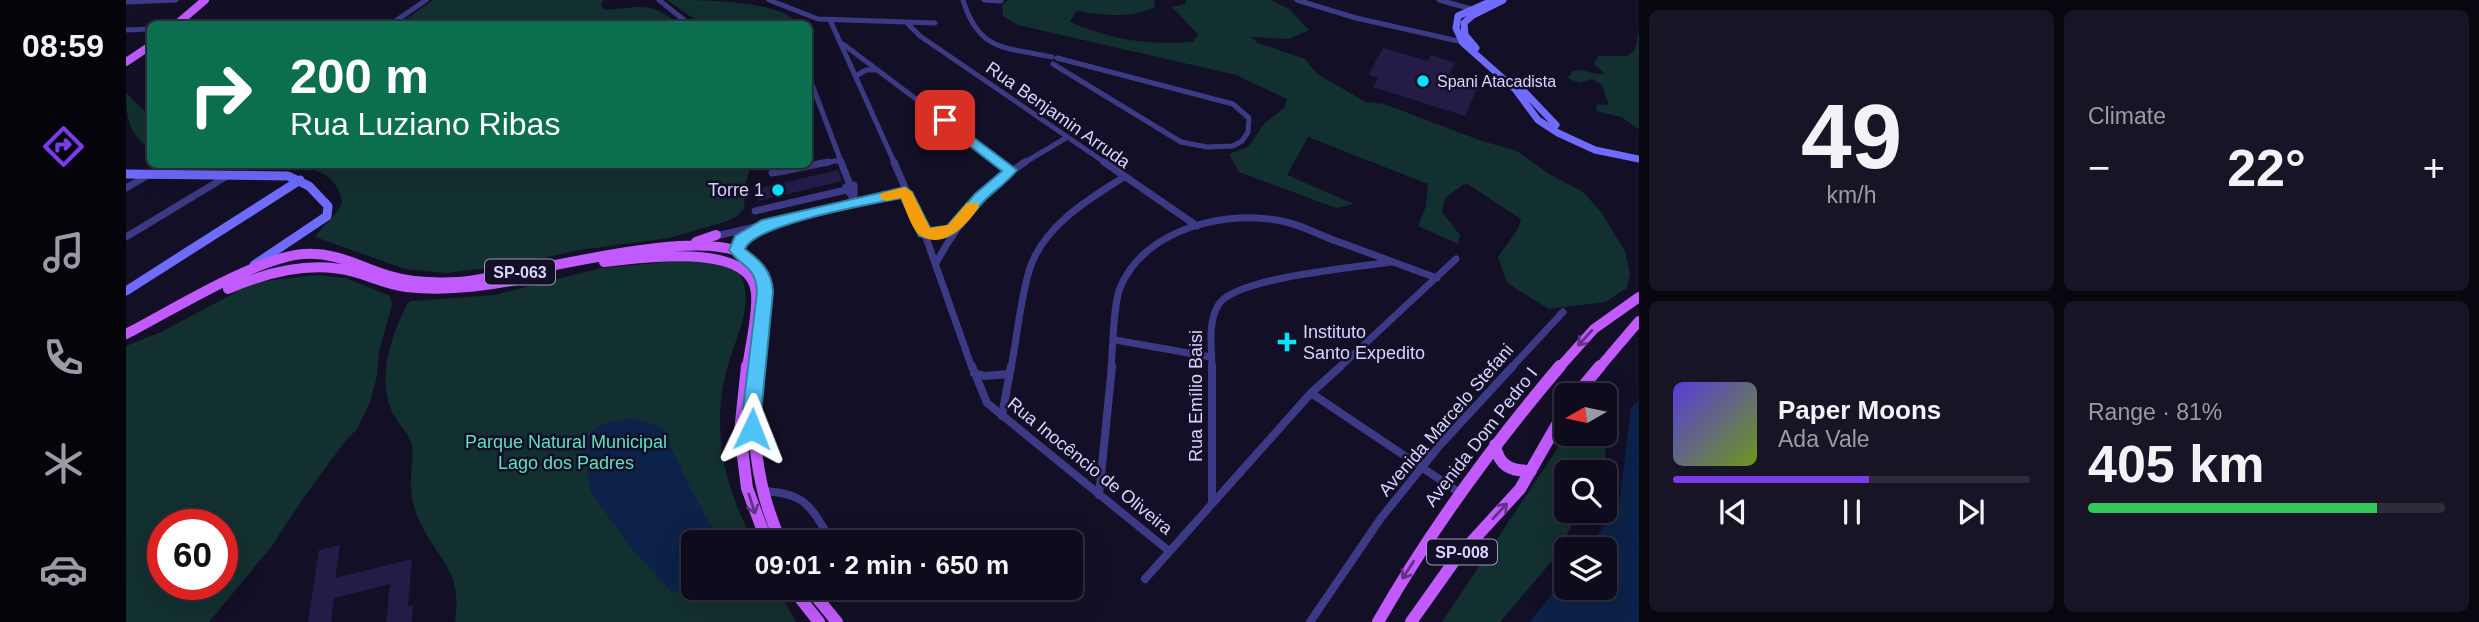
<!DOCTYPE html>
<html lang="en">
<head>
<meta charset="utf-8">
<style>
	body { margin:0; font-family:Helvetica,sans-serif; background:#171425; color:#f1f3f6; height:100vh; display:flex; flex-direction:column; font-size:26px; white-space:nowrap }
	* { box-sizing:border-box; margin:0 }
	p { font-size:23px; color:#9b9ba3 }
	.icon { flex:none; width:38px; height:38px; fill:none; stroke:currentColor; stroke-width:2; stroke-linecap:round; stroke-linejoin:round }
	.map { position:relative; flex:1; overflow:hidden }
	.side { display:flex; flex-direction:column; gap:10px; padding:10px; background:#08060f; width:840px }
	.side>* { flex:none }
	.hud { position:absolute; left:21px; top:21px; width:665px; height:147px; border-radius:10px; box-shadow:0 7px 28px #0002,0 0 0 2px #2e2b3b; background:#0b6e4f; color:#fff; overflow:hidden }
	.needle { width:46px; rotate:261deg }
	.controls { position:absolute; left:1428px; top:383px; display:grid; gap:14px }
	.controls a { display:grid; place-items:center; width:63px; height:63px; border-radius:10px; background:#0e0b1c; box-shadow:0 7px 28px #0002,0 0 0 2px #2e2b3b; font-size:35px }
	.speed { position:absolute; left:21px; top:509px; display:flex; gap:14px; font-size:35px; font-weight:700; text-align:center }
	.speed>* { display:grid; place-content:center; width:91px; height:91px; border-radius:50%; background:#0e0b1c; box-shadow:0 7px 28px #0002,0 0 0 2px #2e2b3b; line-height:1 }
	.speed .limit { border:10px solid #d22; background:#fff; color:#111 }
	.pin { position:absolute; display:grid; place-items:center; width:60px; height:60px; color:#fff; margin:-30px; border-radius:14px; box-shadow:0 4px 10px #0006 }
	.me { position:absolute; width:77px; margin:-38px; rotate:2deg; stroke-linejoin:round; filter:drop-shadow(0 0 5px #0008) }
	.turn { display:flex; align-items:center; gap:24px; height:147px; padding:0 28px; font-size:32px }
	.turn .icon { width:91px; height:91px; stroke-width:2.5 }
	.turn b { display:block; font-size:49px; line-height:60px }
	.big { font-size:52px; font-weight:700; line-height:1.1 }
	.side .tile { flex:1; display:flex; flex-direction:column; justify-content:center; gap:10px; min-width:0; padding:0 24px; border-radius:10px; background:#171425 }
	.side .dial { align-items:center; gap:0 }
	.dial b { font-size:91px; line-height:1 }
	.song { display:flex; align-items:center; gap:21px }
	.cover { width:84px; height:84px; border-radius:10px; background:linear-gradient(135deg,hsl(250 70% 55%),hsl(80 70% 35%)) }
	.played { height:7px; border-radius:4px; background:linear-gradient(90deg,#7c3aed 55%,#2e2b3b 55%) }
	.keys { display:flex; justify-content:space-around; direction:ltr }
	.heat { display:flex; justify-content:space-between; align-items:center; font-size:38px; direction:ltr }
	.charge { height:10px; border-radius:5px; background:linear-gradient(90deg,#34c759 81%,#2e2b3b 0) }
	.side .tiles { flex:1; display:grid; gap:10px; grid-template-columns:repeat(2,1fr) }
	.trip { position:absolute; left:555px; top:530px; width:402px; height:70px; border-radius:10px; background:#0e0b1c; box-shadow:0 7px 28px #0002,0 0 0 2px #2e2b3b; font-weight:700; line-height:70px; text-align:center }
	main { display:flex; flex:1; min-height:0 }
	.menu { display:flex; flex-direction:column; width:126px; justify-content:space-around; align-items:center; background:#06040b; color:#9b9ba3 }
	.menu .icon { width:49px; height:49px }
	.menu .active { color:#7c3aed }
	.menu b { font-size:32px; color:#f1f3f6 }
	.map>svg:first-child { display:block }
</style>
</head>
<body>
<main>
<nav class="menu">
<b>08:59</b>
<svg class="icon active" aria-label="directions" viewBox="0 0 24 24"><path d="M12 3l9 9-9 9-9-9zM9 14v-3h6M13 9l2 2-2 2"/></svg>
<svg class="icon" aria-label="music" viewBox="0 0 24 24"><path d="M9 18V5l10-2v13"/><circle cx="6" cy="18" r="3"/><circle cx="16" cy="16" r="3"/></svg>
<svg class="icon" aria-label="phone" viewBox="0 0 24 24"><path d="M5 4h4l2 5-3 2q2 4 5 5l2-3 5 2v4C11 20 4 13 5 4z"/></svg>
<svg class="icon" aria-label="climate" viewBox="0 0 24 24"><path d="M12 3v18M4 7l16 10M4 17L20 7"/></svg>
<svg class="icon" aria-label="car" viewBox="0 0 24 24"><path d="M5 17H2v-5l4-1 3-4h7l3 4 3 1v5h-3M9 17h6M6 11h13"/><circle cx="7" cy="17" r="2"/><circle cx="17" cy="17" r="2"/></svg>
</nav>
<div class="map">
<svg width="1513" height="622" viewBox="0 0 1513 622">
	<rect width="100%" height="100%" fill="#130f26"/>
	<path fill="#12302f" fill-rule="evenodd" d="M 307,0 L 477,0 L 475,6 L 480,10 C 514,8 524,0 552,24 L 273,24 Z
		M 541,0 C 574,0 658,0 672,24 L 575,24 Z
		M 882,0 L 1028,0 L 1029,7 C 1003,19 978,15 950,11 L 944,22 C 988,40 1020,45 1067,42 L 1072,34 L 1046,7 L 1059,4 L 1060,0 L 1145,0 L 1163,9 L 1183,30 L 1163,39 L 1125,37 L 1132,43 L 1179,59 L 1191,74 L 1240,102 L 1258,104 L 1356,141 L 1391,151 L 1423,174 L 1457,192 L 1475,212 L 1499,251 L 1504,273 L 1501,288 L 1479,302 L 1423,309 L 1381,283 L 1372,257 L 1392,229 L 1395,219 L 1340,183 L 1319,198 L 1316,212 L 1334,235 L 1332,244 L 1292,226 L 1300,206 L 1302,184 L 1182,137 L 1161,175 L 1228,204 L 1210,208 L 1113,172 L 1103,154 L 1122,147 L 1138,124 L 1158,108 L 1161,99 L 1110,75 L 892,25 L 877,16 L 876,5 Z
		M 1513,30 L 1513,129 L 1495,117 L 1470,111 L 1471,104 L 1483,105 L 1476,85 L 1466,79 L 1453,83 L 1442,78 L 1447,71 C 1457,68 1467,75 1479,74 L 1468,64 L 1472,56 L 1501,56 L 1509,50 Z
		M 0,93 L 24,116 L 24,148 C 3,136 0,116 0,93 Z
		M 55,165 L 625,165 L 620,182 L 618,209 L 610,217 L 598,222 L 543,238 L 454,250 L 380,266 L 320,273 L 279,269 L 189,237 C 197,224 210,218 216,202 C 209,158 156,166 124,167 C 106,167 87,167 69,167 Z
		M 576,259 C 590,263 611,265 617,281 C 626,310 609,339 602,365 C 584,427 598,488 628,542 L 567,542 L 567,588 L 651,588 L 670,622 L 329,622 C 337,569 312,562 293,520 C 287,507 284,492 285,478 C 285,468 288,457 286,446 C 283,433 273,425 267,414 C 250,378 265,338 280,306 L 284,301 L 368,295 L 475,268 Z
		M 192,275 L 220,278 L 264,296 L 266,305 L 253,352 L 251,376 L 244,402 L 231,429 L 220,440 L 178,497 L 145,547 L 83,622 L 0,622 L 0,346 L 35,332 L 129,282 ZM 37,525 L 96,525 L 96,584 L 37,584 Z
		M 1481,403 L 1479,465 L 1475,472 L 1440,472 L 1440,511 L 1454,511 L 1426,561 L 1374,622 L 1316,622 L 1441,434 L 1479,434 Z"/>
	<path fill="#0c2248" d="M 1513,400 L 1513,622 L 1404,622 L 1440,577 L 1440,588 L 1479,588 L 1479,550 L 1461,549 L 1493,505 L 1505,407 Z
		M 503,418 L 536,427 C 554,467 571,507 598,542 L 567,542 L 567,588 L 599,588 L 593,595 L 545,591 L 506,549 L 464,491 L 457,441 L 473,425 Z"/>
	<path fill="#241b47" d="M 1257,48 L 1302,61 L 1305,55 L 1329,63 L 1323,74 L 1353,84 L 1339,116 L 1247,87 L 1252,78 L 1242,75 Z
		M 712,170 L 716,181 L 632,201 L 630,189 Z
		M 214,545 L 209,578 L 286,559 L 282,607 L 287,605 L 286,622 L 260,622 L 264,584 L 208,598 L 205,622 L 182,622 L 193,550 Z"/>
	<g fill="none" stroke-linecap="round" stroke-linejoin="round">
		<path stroke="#3d3a85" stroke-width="5" d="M 533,0 L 563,24
			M 643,0 L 692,19 L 809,23
			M 837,0 C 853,52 879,47 926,57
			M 858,0 L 875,1
			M 1171,0 L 1230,18 L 1341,43
			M 1313,0 L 1349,10
			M 0,2 L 50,0
			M 704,20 L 769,164
			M 781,23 L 794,36 L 981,164
			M 265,24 L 300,0
			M 0,30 L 24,29
			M 717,44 L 876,164
			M 927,64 L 1055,142 L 1081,147 L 1107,146 L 1116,141 L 1122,132 L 1123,118 L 1107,104 L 931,58
			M 682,74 L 716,164
			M 730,76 L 740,70 L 752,70
			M 693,164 L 715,160
			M 896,164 L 940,138"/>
		<path stroke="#3d3a85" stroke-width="7" d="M 715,162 L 724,185
			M 768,162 L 798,232 L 846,368
			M 874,162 L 884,170
			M 978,162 L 1071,226
			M 657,164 L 658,171 L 702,162
			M 646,173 L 658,171
			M 31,175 L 38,164
			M 728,185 L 728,200 L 720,187 Z
			M 0,188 L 22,175
			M 629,211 L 720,190
			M 798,232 L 813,234 L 826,230
			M 0,237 L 101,176
			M 586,237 L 779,192
			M 615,240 L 634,228
			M 810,263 C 833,221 859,189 899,162
			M 989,340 L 1085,357
			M 885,368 C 891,337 894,302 903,271 C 916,227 961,200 998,177
			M 985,368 C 987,348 987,306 994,288 C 1018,228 1103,208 1160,222 C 1177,226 1194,235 1210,241 C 1244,253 1277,266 1311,278
			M 1086,368 C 1086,348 1081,322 1093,304 C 1111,277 1229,268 1264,262
			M 1213,368 L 1330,259
			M 1385,368 L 1437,312"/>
		<path stroke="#3d3a85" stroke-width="8" d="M 846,366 L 861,403 L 1043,551
			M 1086,366 L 1086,502
			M 848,373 L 859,376 L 883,374
			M 1185,393 L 1334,493
			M 876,416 L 885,366
			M 636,491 C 677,493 683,503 703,537
			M 973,495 L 986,366
			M 1019,579 L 1185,393 L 1215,366
			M 1184,622 L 1255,518 L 1314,445 L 1387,366"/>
		<path stroke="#6f6bff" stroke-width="7" d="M 1368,0 L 1332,16 L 1330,28 L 1337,43 L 1389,89 L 1412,120 L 1432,133 L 1469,150 L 1513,159
			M 1350,48 L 1339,35 L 1338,23 L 1347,15 L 1377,0
			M 1390,83 L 1430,125"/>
		<path stroke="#6f6bff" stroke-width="9" d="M 0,174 L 162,176 L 183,186 L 202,206 L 201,216 L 128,265
			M 0,291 L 174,180"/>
		<path stroke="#c25bff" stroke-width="8" d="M 51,24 L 79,0
			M 0,62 L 24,46"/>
		<path stroke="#c25bff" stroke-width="10" d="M 570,242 L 590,235
			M 478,262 C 512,259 626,240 630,293 C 632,316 624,344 621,368
			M 102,289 C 141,272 185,260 228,272 C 246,277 262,285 280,287 C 325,292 370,285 414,275
			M 0,334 C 45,311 131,257 178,254 C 212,252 233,267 264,276 C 284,282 311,283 332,282 C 391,278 573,224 618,255 C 654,280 634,332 630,368
			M 1433,368 L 1468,329 L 1513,297
			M 1473,368 L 1513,321"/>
		<path stroke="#c25bff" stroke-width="12" d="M 621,366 L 614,432 L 621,488 L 641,542
			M 631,366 C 624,428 629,485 655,542
			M 1449,396 L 1474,366
			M 1369,445 C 1373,466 1384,471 1405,471
			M 666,588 L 693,622
			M 683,588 L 711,622
			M 1252,622 C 1304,531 1366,446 1434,366
			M 1285,622 L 1329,560 L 1394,489 L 1440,409"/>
	</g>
	<defs><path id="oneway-shaft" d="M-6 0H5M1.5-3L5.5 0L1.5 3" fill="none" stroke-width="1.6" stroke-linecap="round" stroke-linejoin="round" transform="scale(1.75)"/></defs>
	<g stroke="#623188">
		<use href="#oneway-shaft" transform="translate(1459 338) rotate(132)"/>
		<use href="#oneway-shaft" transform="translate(626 504) rotate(72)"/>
		<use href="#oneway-shaft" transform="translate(1374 511) rotate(-47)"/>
		<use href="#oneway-shaft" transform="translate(1282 570) rotate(123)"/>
	</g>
	<path fill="#4fc3f7" stroke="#337fa1" stroke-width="2" d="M 819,116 L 891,170 C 882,182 869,190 859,200 C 837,223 831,246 793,236 L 775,198 C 746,204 628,224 619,249 C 635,261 646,271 647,292 L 633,434 L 626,436 L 620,434 L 617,409 L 631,292 C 630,266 616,268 603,250 L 609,236 L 636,220 L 779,187 L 786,192 L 804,228 L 821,226 L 849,194 L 876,171 L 814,123 L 812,120 Z"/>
	<path fill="#f59e0b" d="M 779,187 L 786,192 L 804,228 L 822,225 L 841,203 L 851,203 L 853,207 C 842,223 819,250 795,236 C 786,231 779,207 775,198 L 760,201 L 753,197 L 756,193 Z"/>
	<g fill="#00e5ff" stroke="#130f26" stroke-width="2.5">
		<circle cx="1297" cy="81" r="7"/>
		<circle cx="652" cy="190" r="7"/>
		<path d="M1157.5 331.5h7v7h7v7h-7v7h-7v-7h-7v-7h7z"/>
	</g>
	<g text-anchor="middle" stroke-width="5" stroke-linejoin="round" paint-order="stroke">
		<g font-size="16" fill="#d9d4ff" stroke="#130f26" text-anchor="start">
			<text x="1311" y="87">Spani Atacadista</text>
		</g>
		<g fill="#130f26" stroke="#9e99be" stroke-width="2">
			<rect x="359" y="259.5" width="70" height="25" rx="5"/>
			<rect x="1301" y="539.5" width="70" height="25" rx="5"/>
		</g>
		<g font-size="16" font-weight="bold" fill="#d9d4ff">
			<text x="394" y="278">SP-063</text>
			<text x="1336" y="558">SP-008</text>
		</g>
		<g font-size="18" fill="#d9d4ff" stroke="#130f26">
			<text transform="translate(932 115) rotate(35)" y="6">Rua Benjamin Arruda</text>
			<text transform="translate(1070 396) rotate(-90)" y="6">Rua Emílio Baisi</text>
			<text transform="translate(1320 420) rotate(-49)" y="6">Avenida Marcelo Stefani</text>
			<text transform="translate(1355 437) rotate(-52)" y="6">Avenida Dom Pedro I</text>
			<text transform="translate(964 466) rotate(39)" y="6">Rua Inocêncio de Oliveira</text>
		</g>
		<g font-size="18" fill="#d9d4ff" stroke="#130f26" text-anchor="end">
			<text x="638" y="196">Torre 1</text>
			<text x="1177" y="338" text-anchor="start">Instituto<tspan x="1177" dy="21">Santo Expedito</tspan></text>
		</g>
		<g font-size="18" fill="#5fe0c0" stroke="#130f26">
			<text x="440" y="448">Parque Natural Municipal<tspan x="440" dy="21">Lago dos Padres</tspan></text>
		</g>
	</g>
</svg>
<div class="controls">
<a><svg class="needle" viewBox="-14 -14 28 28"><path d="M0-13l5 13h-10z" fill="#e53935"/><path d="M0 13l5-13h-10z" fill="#9b9ba3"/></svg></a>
<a><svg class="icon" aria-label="search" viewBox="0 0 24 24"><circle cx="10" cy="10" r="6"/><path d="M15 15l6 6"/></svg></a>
<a><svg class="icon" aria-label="layers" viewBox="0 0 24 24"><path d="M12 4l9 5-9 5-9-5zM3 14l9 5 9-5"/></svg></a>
</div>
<div class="speed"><div class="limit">60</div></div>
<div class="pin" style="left:819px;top:120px;background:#d93025"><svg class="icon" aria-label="arrive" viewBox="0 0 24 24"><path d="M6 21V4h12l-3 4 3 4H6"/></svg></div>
<svg class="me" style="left:626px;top:429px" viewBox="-20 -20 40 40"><path d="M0-17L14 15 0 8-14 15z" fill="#4fc3f7" stroke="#fff" stroke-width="4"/></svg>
<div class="trip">09:01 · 2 min · 650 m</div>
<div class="hud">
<div class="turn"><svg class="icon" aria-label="right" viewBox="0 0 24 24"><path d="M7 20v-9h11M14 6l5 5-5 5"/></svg><div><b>200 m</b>Rua Luziano Ribas</div></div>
</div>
</div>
<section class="side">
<div class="tiles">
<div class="tile dial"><b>49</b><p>km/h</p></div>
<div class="tile"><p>Climate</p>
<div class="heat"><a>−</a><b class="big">22°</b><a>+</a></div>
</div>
<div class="tile">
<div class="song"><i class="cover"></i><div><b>Paper Moons</b><p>Ada Vale</p></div></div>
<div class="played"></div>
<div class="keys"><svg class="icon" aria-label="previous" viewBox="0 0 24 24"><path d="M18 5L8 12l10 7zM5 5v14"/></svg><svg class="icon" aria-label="pause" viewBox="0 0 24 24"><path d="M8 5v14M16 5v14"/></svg><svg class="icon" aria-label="next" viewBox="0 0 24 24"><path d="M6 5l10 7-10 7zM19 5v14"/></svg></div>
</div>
<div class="tile"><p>Range · 81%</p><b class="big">405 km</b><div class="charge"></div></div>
</div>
</section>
</main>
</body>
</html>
